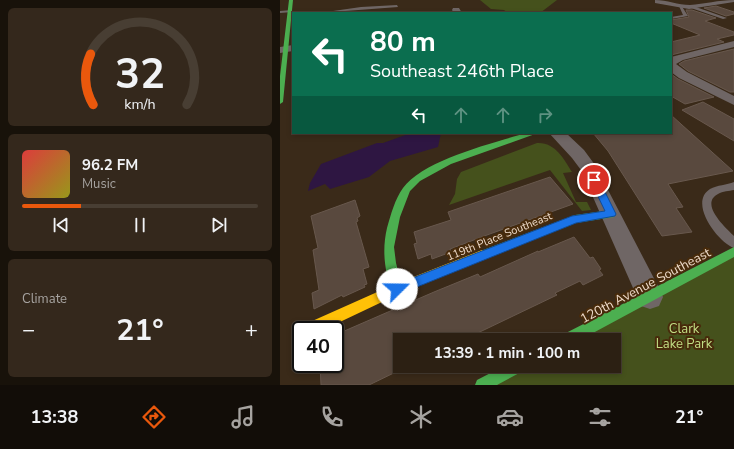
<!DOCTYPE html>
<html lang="en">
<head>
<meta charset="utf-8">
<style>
	body { margin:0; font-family:"Nunito Sans",sans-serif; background:#34281c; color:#f1f3f6; height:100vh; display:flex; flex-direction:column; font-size:15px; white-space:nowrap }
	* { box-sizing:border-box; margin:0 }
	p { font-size:13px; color:#a6a3a0 }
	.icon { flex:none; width:22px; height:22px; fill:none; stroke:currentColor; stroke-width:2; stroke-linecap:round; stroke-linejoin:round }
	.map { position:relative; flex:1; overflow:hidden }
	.drawer { display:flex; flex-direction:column; gap:8px; padding:8px; background:#18120a; width:280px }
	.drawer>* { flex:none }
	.guide { position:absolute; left:12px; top:12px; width:380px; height:122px; border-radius:0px; box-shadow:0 2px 6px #0003,0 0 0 1px #483e33; background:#0b6e4f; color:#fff; overflow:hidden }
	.speed { position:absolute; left:12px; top:321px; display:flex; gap:8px; font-size:20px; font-weight:700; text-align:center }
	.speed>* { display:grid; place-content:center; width:52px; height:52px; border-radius:50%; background:#2c2013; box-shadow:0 2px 6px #0003,0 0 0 1px #483e33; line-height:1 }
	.speed .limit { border:2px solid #111; border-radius:6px; background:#fff; color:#111 }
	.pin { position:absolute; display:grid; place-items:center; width:34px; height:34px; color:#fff; margin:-17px; border:2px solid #fff; border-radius:50%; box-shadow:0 1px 4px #0007 }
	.me { position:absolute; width:44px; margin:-22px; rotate:68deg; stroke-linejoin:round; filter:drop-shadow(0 0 3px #0008) }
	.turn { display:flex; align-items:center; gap:14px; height:84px; padding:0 12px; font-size:18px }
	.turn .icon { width:52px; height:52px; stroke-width:2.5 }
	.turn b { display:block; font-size:28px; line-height:34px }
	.lanes { display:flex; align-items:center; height:38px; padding:0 12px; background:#0003; justify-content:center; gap:20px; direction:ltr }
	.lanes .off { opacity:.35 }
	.big { font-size:30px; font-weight:700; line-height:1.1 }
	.drawer .card { flex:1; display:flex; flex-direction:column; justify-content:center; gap:6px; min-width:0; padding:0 14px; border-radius:6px; background:#34281c }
	.drawer .dial { align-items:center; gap:0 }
	.dial svg { height:104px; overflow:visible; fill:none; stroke:#483e33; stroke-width:7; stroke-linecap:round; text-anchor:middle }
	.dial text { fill:#f1f3f6; stroke:none }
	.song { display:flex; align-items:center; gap:12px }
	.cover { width:48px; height:48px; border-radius:6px; background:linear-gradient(135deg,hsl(0 70% 55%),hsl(60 70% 35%)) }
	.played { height:4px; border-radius:2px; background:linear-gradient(90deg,#ea580c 25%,#483e33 25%) }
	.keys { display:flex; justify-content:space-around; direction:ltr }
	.heat { display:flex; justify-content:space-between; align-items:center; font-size:22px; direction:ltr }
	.trip { position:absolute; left:113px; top:333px; width:228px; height:40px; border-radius:0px; background:#2c2013; box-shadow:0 2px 6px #0003,0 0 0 1px #483e33; font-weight:700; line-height:40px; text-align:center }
	.menu { display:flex; height:64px; justify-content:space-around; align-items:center; background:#120d08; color:#a6a3a0 }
	.menu .icon { width:28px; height:28px }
	.menu .selected { color:#ea580c }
	.menu b { font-size:18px; color:#f1f3f6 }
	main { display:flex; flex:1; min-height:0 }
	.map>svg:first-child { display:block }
</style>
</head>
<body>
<main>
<section class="drawer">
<div class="card dial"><svg viewBox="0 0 100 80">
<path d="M14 69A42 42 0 1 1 86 69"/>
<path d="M14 69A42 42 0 0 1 12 30" stroke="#ea580c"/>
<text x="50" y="56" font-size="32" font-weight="700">32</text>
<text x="50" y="72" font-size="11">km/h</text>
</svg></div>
<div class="card">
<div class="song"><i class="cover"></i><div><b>96.2 FM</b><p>Music</p></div></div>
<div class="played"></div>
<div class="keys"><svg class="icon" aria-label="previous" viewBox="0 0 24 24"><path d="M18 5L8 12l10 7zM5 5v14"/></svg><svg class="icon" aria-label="pause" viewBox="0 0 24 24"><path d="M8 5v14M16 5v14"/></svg><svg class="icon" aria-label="next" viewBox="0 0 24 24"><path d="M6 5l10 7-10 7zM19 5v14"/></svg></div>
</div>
<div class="card"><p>Climate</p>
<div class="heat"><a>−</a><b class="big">21°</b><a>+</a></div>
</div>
</section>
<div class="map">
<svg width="454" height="385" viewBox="0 0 454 385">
	<rect width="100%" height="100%" fill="#3a2a19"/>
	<path fill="#45511c" d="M 200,0 L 277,0 L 260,13 L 228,13 L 224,10 L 211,9 Z
		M 257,143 C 275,142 284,159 292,172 L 283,173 L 296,202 L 307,202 L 311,210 L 302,211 L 270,170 L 169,205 L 175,194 L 177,179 L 181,172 Z
		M 454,252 L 454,385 L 202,385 L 238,366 L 334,366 L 334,340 L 287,340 Z"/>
	<path fill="#2e1642" d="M 131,133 L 161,133 L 158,147 L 110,161 L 89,177 L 50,189 L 45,184 L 28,191 L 30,183 L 41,164 L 97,143 L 103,143 Z"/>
	<path fill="#59493e" stroke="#68584d" d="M 436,6 L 454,12 L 454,14 L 446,16 L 424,8 Z
		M 406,10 L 412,10 L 436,18 L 425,21 L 454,32 L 454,35 L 437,39 L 444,42 L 391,55 L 391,42 L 420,35 L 391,23 L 391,20 L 409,17 Z
		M 454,49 L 454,92 L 450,92 L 408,71 L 399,64 L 404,61 Z
		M 391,74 L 398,79 L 434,97 L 405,104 L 391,96 Z
		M 423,102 L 454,119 L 454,141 L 402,110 Z
		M 391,115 L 453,171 L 388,184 L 403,207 L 396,208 L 412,232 L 382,236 L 328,151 L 313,133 L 391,133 Z
		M 270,177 L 293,204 L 207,235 L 170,249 L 171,252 L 152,259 L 151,254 L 138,259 L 134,244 L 137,243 L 134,232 L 171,220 L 168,212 Z
		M 75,200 L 80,216 L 77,218 L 78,221 L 76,222 L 89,267 L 83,269 L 87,284 L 84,285 L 85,287 L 63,297 L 62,295 L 34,309 L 32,293 L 39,290 L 33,250 L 38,248 L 31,216 Z
		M 294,237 L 310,258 L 313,257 L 321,269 L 319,270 L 323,275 L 303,285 L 300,281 L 275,293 L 277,295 L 183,340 L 120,340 L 120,370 L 89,385 L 41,385 L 40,364 L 55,364 L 55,337 L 63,334 L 62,332 L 154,292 L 198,274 L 200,277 L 258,251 L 258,252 Z"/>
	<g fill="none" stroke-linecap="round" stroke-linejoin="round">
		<path fill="#6f6665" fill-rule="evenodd" d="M 117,5 L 118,7 L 39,13 L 81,7 Z
			M 401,5 L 408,16 L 391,19 L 391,17 L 403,15 L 399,6 Z
			M 411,6 L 413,6 L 447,18 L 443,19 L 411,8 Z
			M 12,10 L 12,12 L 0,13 L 0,11 Z
			M 454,182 L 454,190 C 449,191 443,191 438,194 C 419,204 446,228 454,236 L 454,248 C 438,242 408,203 430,189 C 437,185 447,185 454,182 Z"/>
		<path fill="#6f6665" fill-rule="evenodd" d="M 375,0 C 387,0 398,5 410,5 C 424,4 439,0 454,0 L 454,2 L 409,9 L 375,3 Z
			M 173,8 L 179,8 L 182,13 L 174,13 L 172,10 Z
			M 454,41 L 454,47 L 403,60 L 396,64 L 407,72 L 454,96 L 454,105 L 399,78 L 391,72 L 391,57 Z
			M 13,45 L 13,51 L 0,53 L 0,47 Z
			M 269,133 L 286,133 L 304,150 L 315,165 L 379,288 L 383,297 L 379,306 L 370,309 L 361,306 L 301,170 L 292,158 Z"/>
		<path fill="#4caf50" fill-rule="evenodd" d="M 9,0 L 13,0 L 3,102 L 0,104 L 0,76 Z
			M 246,133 L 258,133 L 171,164 L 140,181 L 130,191 L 120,217 L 114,247 L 116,263 L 123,289 L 121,293 L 117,295 L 113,293 C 104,272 102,249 107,228 C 111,214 115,199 123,188 C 143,160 213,143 246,133 Z
			M 331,210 L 334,211 L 336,214 L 334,217 L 296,223 L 202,260 L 198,258 L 197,255 L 198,252 L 295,215 Z
			M 454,247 L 454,257 L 300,340 L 280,340 L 282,335 Z
			M 224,366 L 245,366 L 243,371 L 217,385 L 195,385 L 197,380 Z"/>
		<path fill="#ffc107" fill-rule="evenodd" d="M 202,250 L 206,252 L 207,255 L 206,258 L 121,293 L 43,330 L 30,330 L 29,327 L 30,322 L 113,285 Z"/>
	</g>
	<path fill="#1a73e8" stroke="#114b97" d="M 314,177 L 319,180 L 336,214 L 335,216 L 296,223 L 117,295 L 113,293 L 111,289 L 113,285 L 117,284 L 292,216 L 325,211 L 310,180 Z"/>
	<g text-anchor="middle" stroke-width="4" stroke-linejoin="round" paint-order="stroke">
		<g font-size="11" fill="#eedbca" stroke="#482b0b">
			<text transform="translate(219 236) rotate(-22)" y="4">119th Place Southeast</text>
		</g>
		<g font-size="13" fill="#eedbca" stroke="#482b0b">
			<text transform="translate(365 285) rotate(-28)" y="5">120th Avenue Southeast</text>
		</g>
		<g font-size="13" fill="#c1dd84" stroke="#482b0b">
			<text x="404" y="333">Clark<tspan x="404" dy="15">Lake Park</tspan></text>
		</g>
	</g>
</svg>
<div class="speed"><div class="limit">40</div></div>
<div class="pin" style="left:314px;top:180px;background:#d93025"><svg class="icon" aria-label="arrive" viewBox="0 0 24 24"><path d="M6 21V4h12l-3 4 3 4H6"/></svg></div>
<svg class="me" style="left:117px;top:289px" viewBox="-20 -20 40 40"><circle r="19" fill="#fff"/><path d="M0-13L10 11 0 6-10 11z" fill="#1a73e8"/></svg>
<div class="trip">13:39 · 1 min · 100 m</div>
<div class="guide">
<div class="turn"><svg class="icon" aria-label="left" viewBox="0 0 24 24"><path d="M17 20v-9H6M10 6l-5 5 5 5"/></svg><div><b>80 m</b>Southeast 246th Place</div></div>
<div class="lanes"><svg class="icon" aria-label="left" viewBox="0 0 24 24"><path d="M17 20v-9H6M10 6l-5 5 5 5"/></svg><svg class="icon off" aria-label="ahead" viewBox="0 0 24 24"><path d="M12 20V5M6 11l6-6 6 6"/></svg><svg class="icon off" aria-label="ahead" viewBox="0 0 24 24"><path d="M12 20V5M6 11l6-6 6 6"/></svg><svg class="icon off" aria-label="right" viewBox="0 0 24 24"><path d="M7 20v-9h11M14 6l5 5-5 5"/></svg></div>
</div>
</div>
</main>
<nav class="menu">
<b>13:38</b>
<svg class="icon selected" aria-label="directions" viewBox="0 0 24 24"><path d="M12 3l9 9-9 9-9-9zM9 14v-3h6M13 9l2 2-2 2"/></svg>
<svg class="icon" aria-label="music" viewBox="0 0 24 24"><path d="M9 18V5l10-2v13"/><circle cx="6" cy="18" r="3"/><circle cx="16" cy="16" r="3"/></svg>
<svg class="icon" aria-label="phone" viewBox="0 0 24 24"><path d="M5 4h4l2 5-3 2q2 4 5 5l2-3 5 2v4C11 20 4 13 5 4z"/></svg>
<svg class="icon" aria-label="climate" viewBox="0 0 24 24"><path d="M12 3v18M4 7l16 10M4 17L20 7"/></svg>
<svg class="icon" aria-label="car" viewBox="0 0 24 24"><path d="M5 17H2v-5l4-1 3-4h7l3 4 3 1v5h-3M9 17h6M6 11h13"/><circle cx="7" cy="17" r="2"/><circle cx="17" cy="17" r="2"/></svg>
<svg class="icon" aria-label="filters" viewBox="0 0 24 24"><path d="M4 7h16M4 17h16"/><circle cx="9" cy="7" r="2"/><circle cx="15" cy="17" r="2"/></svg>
<b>21°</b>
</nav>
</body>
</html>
